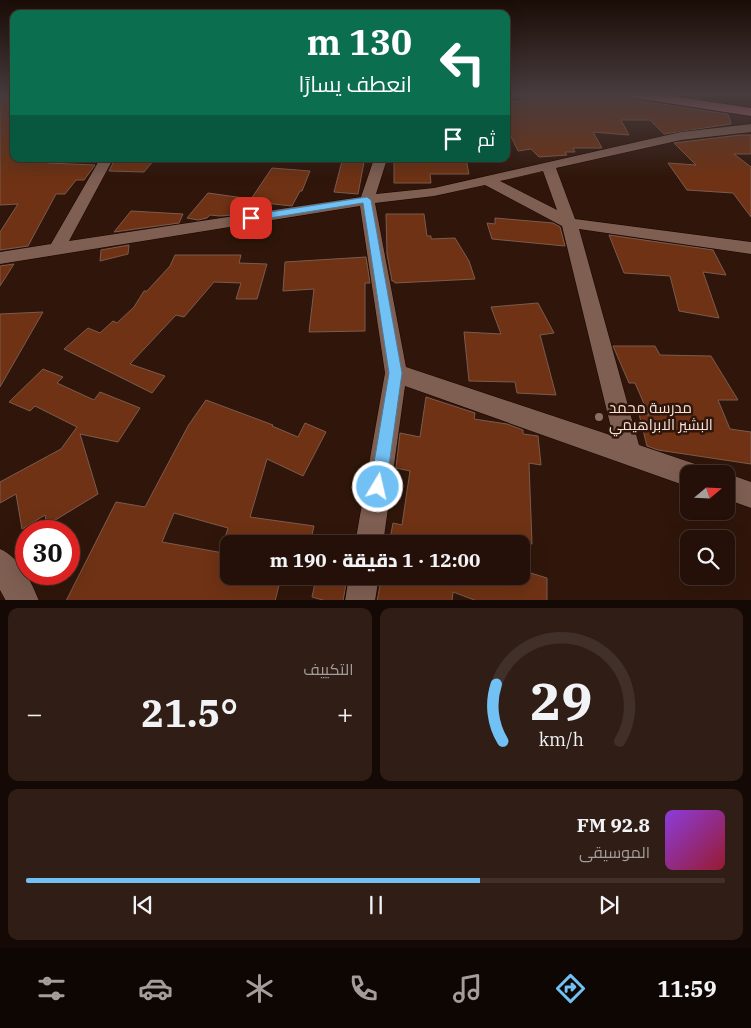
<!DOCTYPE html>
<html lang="ar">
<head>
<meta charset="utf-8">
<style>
	body { margin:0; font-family:"IBM Plex Serif",Cairo,serif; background:#301e16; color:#f1f3f6; direction:rtl; height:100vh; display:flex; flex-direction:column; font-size:19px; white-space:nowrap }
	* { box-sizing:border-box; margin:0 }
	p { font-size:16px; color:#a39d9c }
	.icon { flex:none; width:28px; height:28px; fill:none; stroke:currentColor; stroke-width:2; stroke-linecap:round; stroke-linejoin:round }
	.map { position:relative; height:600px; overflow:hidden; direction:ltr }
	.drawer { display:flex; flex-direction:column; gap:8px; padding:8px; background:#140904; flex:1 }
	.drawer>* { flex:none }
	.hud { position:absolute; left:10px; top:10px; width:500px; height:152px; border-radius:10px; box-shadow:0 5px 20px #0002,0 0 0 1px #413029; direction:rtl; background:#0b6e4f; color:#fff; overflow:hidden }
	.needle { width:32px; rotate:71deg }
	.tools { position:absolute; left:680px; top:465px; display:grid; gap:10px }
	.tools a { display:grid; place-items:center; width:55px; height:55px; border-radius:10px; background:#241008; box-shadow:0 5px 20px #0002,0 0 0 1px #413029; font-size:25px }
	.speed { position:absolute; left:15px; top:520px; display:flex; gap:10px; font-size:25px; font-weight:700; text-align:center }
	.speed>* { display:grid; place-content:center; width:65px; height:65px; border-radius:50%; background:#241008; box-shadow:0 5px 20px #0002,0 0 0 1px #413029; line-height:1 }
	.speed .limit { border:8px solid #d22; background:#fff; color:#111 }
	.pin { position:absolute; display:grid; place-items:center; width:42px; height:42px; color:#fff; margin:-21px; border-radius:10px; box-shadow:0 2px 8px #0006 }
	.me { position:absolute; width:55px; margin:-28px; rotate:9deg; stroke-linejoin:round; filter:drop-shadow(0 0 4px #0008) }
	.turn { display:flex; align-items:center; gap:18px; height:105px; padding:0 15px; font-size:22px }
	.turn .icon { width:65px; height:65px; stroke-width:2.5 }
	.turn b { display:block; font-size:35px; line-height:42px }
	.then { display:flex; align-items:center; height:48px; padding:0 15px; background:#0003; gap:10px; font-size:19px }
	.big { font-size:38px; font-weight:800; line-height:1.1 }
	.drawer .widget { flex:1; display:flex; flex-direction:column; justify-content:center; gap:8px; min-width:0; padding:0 18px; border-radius:10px; background:#301e16 }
	.drawer .dial { align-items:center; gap:0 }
	.dial svg { height:130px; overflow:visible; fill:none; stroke:#413029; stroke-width:7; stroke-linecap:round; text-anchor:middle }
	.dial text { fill:#f1f3f6; stroke:none }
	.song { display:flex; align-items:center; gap:15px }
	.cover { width:60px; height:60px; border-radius:8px; background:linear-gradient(135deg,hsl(270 70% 55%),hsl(350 70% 35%)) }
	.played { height:5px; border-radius:2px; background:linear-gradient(90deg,#72c1f5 65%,#413029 65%) }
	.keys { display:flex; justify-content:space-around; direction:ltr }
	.heat { display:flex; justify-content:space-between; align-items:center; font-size:28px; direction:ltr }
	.drawer .tiles { flex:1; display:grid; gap:8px; grid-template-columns:1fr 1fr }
	.widget:last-child { grid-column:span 2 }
	.trip { position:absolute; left:220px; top:535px; width:310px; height:50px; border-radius:10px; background:#241008; box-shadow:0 5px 20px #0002,0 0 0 1px #413029; font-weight:800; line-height:50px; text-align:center; direction:rtl }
	.menu { display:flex; height:80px; justify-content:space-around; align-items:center; background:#0e0603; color:#a39d9c }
	.menu .icon { width:35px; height:35px }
	.menu .current { color:#72c1f5 }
	.menu b { font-size:22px; color:#f1f3f6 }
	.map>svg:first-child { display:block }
</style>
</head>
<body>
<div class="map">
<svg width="751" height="601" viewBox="0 0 751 601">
	<rect width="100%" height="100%" fill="#30160a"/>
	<path fill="#6f3214" stroke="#7b5b4e" d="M 520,94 L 627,95 L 630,99 L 635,100 L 728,114 L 731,124 L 664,134 L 650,120 L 621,120 L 629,135 L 593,132 L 602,148 L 573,148 L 575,152 L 565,152 L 567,155 L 539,157 L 531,149 L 518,151 L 506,126 L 506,101 L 523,102 Z
		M 0,97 L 14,98 L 14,159 L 50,161 L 48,163 L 95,165 L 84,180 L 76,180 L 65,194 L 56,194 L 28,246 L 0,250 L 0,232 L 18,204 L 0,205 Z
		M 740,135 L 751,135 L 751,154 L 734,154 L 751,167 L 751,217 L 733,193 L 687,190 L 668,163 L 696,165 L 674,143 Z
		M 115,159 L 155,159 L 144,172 L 109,171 Z
		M 394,159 L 466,159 L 469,174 L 430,174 L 431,183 L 394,183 Z
		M 342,161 L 364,162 L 358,194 L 334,192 Z
		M 272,168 L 310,171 L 302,191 L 300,191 L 292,206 L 255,202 L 249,212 L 233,213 L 232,215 L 220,216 L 210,215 L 207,218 L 198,220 L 187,218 L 208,193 L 251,199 Z
		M 131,211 L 183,214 L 179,223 L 114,232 Z
		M 386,214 L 424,214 L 427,236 L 431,236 L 431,239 L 455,238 L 469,261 L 475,279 L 395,283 L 394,281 L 392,281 L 387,254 Z
		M 495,218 L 553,223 L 560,227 L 565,246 L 492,239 L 487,223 L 495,224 Z
		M 609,235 L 713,250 L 726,275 L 703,272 L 719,318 L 679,311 L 670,276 L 624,273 Z
		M 129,245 L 128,254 L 100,261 L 101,250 Z
		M 175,255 L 241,255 L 239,263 L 267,264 L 257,299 L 236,299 L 241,283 L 214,282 L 184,317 L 176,315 L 130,364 L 165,376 L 152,393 L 64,349 L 88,328 L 100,333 L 113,321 L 117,323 L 134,307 L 144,291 L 147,291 L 170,266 Z
		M 366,257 L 370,283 L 365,283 L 365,331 L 309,332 L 314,289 L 283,291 L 285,262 Z
		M 14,264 L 0,286 L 0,266 Z
		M 538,303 L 554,333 L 540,335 L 556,395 L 517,393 L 515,382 L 469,381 L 464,332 L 501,334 L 491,307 Z
		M 43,312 L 0,387 L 0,314 Z
		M 613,346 L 655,346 L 660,355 L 711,356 L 738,400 L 718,400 L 730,429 L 751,432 L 751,464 L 658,450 L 647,446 L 639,414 L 649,415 L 635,383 L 629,383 Z
		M 43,369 L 63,377 L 57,383 L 94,400 L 100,392 L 140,408 L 118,442 L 80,434 L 98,494 L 47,525 L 45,515 L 22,529 L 16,494 L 0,503 L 0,482 L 61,449 L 77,427 L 35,406 L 30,411 L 9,402 Z
		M 426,397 L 475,413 L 474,419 L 507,424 L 523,430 L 523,434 L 538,436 L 541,465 L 529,463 L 532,544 L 496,544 L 459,535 L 458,544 L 389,544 L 393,523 L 402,525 L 410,471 L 396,468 L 400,433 L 420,437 Z
		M 206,400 L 273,425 L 272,426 L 298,437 L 305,423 L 326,432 L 303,476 L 267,459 L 250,517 L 314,526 L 310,544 L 223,544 L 228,528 L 174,513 L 162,542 L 229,554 L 229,576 L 274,576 L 281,578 L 275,601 L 66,601 L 116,502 L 145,507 L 188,426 Z
		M 521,570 L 547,578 L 547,601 L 477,601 L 453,592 L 452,601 L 377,601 L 382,576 L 521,576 Z
		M 316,578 L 346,584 L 343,601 L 326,601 L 312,597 Z"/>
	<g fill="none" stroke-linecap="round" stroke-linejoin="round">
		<g stroke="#170200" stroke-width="1">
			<path id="minor" d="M 751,124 L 751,132 L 681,140 L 556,168 L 575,219 L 751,242 L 751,254 L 579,229 L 639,445 L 698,465 L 702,474 L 689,474 L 689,487 L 405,386 L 383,544 L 355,544 L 385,373 L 360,206 L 0,264 L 0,252 L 51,244 L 100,159 L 113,159 L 69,241 L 361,197 L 374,159 L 387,159 L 376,194 L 434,188 L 681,132 ZM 543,171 L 557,210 L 500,181 ZM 485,185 L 562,226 L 613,436 L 406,367 L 375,203 L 434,196 Z
				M 726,473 L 751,482 L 751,508 L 726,499 L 726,474 L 724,474 Z
				M 0,549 C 18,556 32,582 39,601 L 6,601 L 0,590 Z
				M 349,576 L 379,576 L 375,601 L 345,601 Z"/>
		</g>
		<g stroke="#170200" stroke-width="2">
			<path id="major" d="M 629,94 L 658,94 L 751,108 L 751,116 L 635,98 L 630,97 Z"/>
		</g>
		<use href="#minor" fill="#7f5f52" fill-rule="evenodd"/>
		<use href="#major" fill="#ba6776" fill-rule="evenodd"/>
	</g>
	<linearGradient id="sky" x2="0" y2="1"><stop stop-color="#1a0c06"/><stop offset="0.53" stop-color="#483c3e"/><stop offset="1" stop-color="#483c3e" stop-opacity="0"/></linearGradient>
	<rect width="751" height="178" fill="url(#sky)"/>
	<path fill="#72c1f5" stroke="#4a7d9f" d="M 367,197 L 371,200 L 402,373 L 386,487 L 383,492 L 378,495 L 372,492 L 370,487 L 389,373 L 363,203 L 251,221 L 246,218 L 251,215 Z"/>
	<circle fill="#8d6e63" stroke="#30160a" stroke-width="2" cx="599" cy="417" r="5"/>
	<g text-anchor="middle" stroke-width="5" stroke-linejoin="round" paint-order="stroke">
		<g font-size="15" fill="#f7e4dc" stroke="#30160a" text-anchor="start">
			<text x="609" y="413">مدرسة محمد<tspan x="609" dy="17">البشير الابراهيمي</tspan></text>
		</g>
	</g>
</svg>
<div class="tools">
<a><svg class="needle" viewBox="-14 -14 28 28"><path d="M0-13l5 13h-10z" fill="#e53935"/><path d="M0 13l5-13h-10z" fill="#a39d9c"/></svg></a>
<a><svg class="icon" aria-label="search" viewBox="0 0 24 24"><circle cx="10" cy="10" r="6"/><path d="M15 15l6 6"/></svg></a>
</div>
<div class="speed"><div class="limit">30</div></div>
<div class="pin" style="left:251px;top:218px;background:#d93025"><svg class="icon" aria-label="arrive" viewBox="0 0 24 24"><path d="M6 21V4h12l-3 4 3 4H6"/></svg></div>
<svg class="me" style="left:378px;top:487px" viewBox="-20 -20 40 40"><circle r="17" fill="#72c1f5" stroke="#fff" stroke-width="3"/><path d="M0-11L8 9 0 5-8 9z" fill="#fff"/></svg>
<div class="trip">12:00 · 1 دقيقة · 190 m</div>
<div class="hud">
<div class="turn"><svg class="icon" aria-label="left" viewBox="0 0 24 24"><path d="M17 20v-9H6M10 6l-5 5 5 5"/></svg><div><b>130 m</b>انعطف يسارًا</div></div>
<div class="then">ثم<svg class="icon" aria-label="arrive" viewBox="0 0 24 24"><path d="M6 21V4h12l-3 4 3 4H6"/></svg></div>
</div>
</div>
<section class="drawer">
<div class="tiles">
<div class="widget dial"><svg viewBox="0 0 100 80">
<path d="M14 69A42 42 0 1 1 86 69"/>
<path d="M14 69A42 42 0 0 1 10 34" stroke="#72c1f5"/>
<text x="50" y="56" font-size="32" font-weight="700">29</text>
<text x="50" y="72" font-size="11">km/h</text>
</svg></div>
<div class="widget"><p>التكييف</p>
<div class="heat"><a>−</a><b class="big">21.5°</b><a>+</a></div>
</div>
<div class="widget">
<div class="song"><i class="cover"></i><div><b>92.8 FM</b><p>الموسيقى</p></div></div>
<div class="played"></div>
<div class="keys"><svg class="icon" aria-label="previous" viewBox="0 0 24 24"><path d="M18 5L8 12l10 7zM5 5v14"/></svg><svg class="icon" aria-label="pause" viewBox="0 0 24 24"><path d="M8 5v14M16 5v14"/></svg><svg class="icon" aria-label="next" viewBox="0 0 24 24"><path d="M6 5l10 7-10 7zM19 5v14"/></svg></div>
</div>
</div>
</section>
<nav class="menu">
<b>11:59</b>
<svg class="icon current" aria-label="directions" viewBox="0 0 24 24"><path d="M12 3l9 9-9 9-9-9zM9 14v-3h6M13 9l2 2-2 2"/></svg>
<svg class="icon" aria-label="music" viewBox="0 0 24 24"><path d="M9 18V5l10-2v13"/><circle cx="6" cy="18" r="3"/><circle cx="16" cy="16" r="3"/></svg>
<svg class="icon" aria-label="phone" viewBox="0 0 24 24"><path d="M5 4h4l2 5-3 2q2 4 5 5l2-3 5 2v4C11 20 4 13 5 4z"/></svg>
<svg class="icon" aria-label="climate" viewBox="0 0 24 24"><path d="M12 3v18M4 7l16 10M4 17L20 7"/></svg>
<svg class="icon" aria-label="car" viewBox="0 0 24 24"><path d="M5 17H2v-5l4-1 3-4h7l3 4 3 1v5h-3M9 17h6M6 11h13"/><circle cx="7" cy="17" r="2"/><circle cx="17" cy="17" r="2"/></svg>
<svg class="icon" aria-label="filters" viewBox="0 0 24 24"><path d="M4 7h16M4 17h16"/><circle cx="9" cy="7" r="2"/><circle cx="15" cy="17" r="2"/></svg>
</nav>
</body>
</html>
